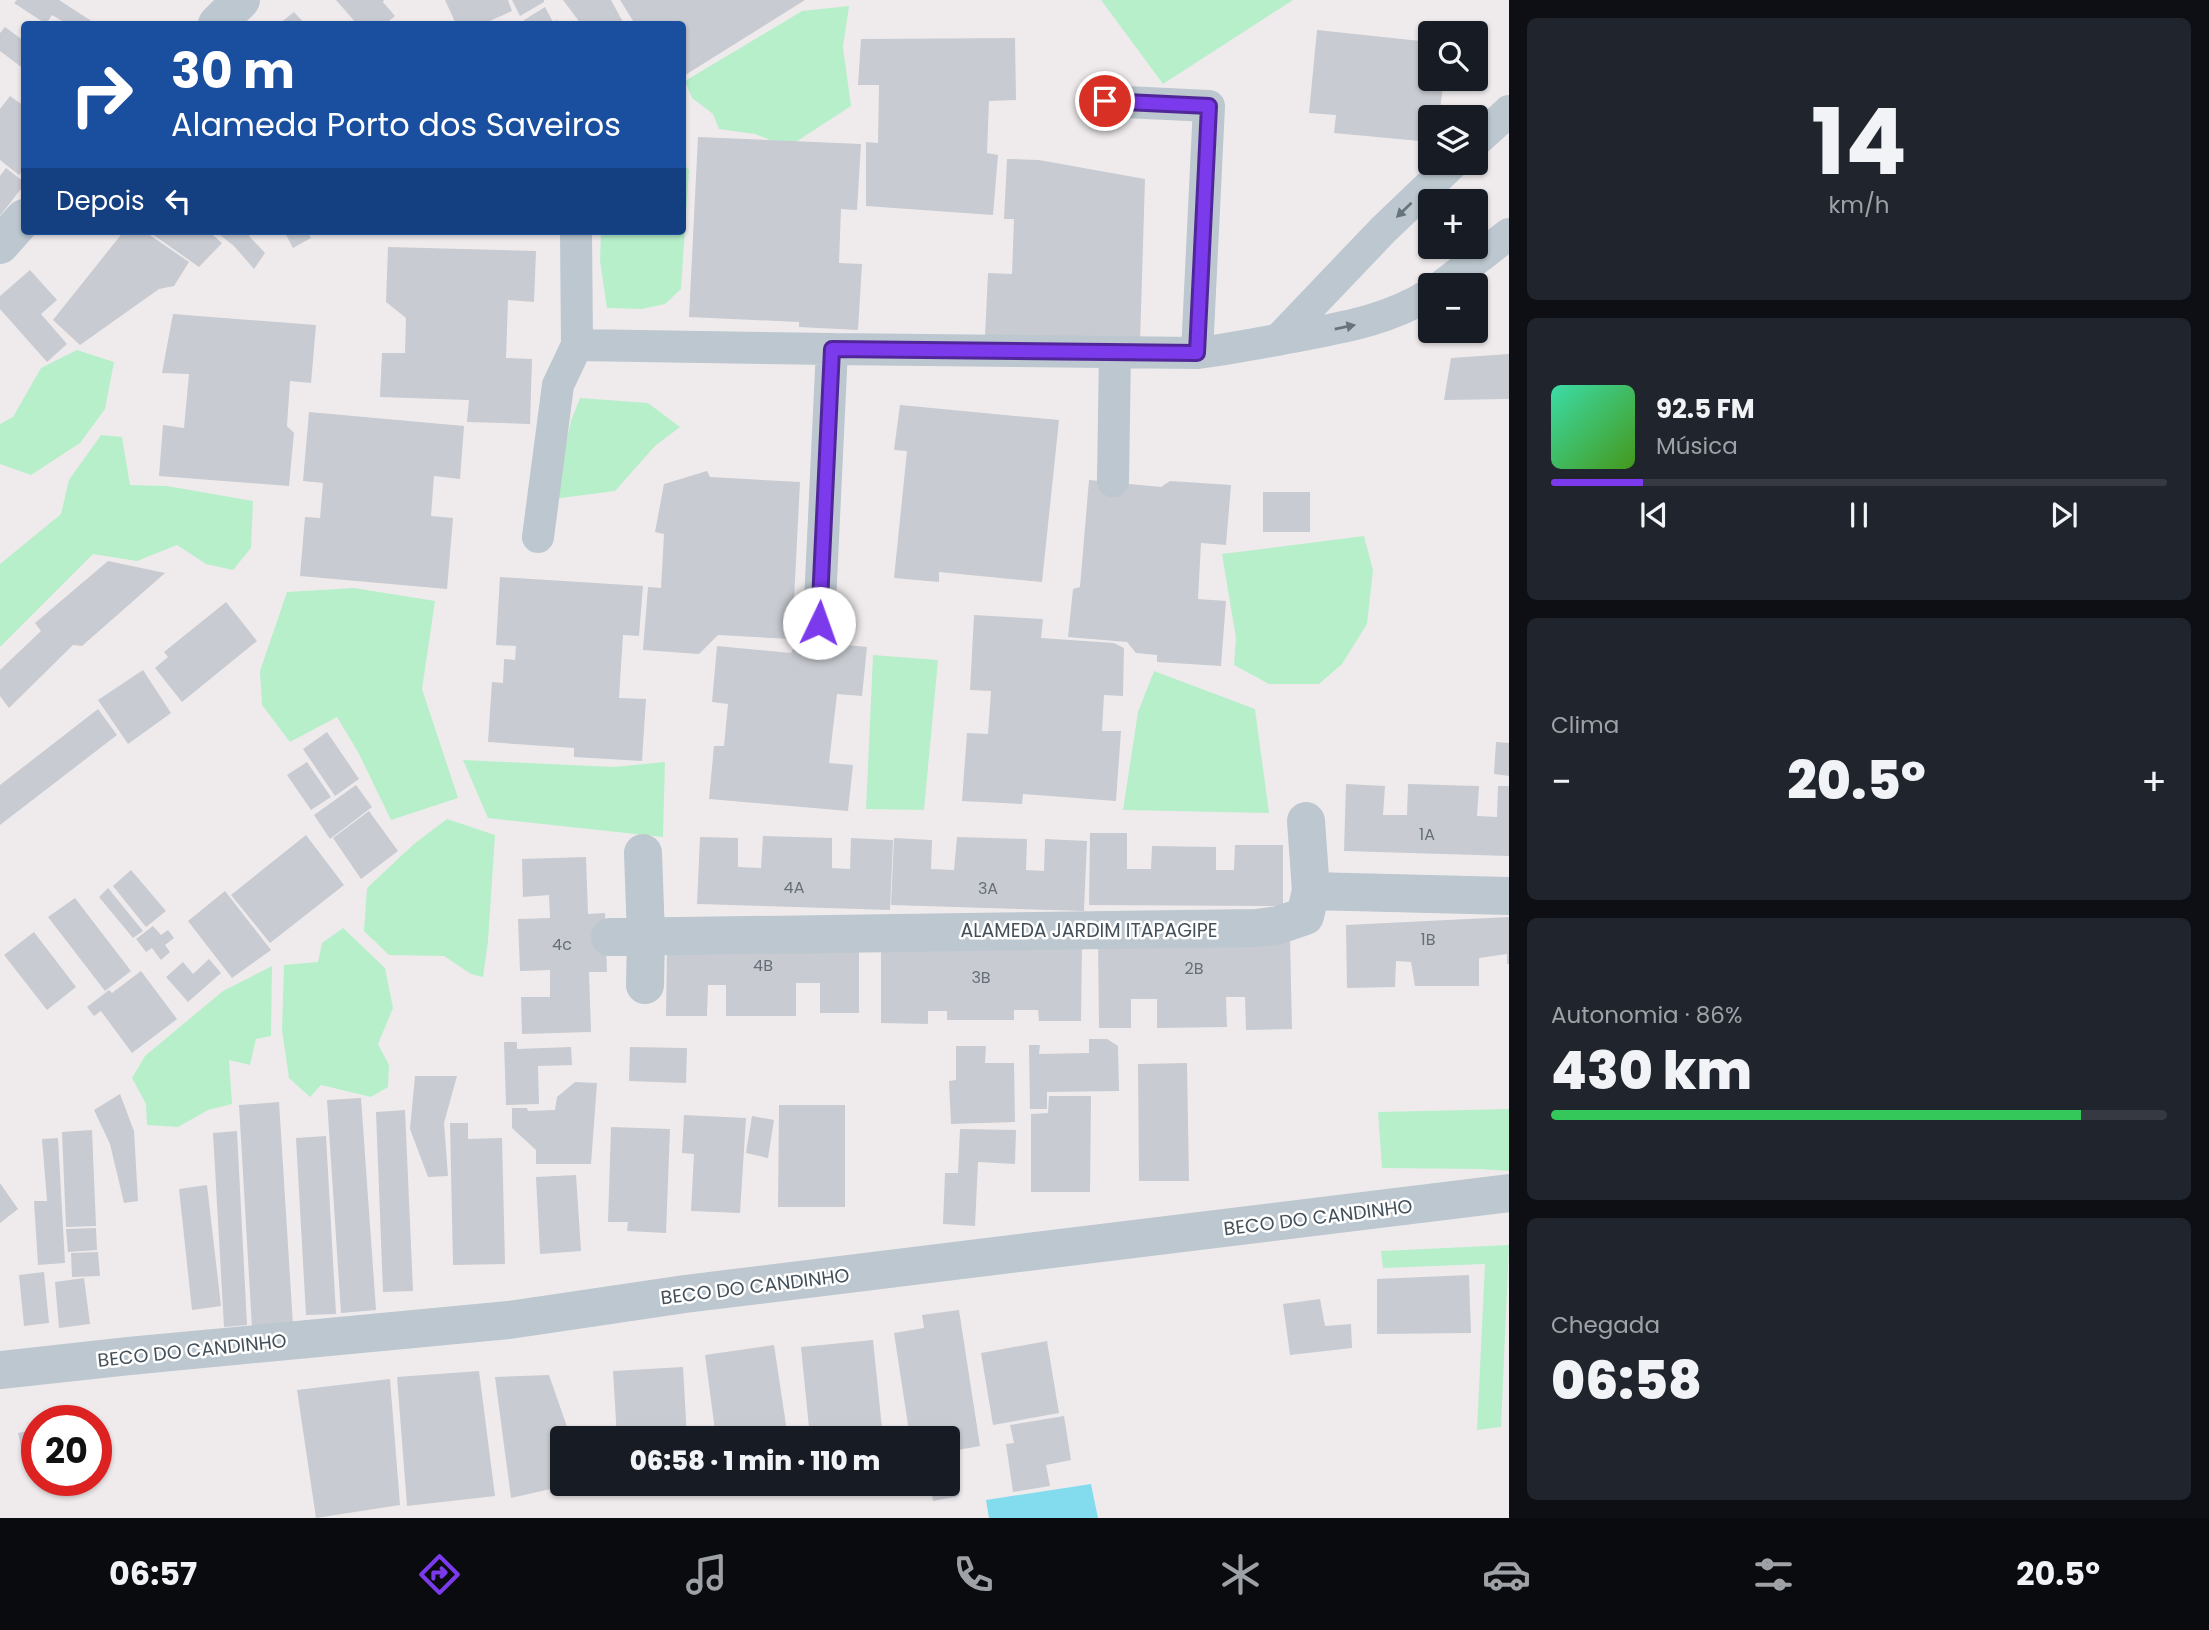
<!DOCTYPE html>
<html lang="pt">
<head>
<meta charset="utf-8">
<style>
	body { margin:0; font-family:Poppins,sans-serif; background:#20242c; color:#f1f3f6; height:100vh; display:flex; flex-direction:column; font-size:26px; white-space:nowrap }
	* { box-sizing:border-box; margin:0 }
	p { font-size:23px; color:#9ea1a6 }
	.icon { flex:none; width:38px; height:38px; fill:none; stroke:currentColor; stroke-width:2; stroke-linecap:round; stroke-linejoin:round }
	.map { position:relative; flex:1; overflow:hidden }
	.drawer { display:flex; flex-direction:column; gap:18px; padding:18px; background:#0d0f14; width:700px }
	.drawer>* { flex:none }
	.hud { position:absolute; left:21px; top:21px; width:665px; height:214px; border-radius:7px; box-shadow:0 2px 5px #0004; background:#1a4fa0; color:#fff; overflow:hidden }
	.buttons { position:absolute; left:1418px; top:21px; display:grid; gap:14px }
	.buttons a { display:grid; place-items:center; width:70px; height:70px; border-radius:7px; background:#171b24; box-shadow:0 2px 5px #0004; font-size:35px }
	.speed { position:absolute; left:21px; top:1405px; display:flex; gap:14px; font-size:35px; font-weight:700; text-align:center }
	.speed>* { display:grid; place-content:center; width:91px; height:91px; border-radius:50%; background:#171b24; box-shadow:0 2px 5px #0004; line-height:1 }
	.speed .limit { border:10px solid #d22; background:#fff; color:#111 }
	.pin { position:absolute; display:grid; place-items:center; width:60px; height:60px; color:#fff; margin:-30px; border:4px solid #fff; border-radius:50%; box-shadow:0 2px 7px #0007 }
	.me { position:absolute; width:77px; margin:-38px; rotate:3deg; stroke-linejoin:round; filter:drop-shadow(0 0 5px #0008) }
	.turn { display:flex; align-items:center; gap:24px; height:147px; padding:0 35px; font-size:32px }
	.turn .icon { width:91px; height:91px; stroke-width:2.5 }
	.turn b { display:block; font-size:49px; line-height:60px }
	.then { display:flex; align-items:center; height:66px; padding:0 35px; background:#0003; gap:14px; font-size:26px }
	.big { font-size:52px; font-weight:800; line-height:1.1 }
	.drawer .card { flex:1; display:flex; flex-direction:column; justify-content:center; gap:10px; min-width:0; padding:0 24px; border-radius:10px; background:#20242c }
	.drawer .dial { align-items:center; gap:0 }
	.dial b { font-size:91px; line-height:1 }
	.song { display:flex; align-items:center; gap:21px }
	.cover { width:84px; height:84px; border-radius:10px; background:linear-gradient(135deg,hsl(160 70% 55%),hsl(100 70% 35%)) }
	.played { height:7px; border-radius:4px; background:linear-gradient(90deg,#7c3aed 15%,#363941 15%) }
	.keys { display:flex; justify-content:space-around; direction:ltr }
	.heat { display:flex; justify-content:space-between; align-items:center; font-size:38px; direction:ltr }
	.charge { height:10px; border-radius:5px; background:linear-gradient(90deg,#34c759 86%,#363941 0) }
	.trip { position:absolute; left:550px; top:1426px; width:410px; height:70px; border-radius:7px; background:#171b24; box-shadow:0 2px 5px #0004; font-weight:800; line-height:70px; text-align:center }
	.menu { display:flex; height:112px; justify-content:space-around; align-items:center; background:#090b0e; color:#9ea1a6 }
	.menu .icon { width:49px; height:49px }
	.menu .current { color:#7c3aed }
	.menu b { font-size:32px; color:#f1f3f6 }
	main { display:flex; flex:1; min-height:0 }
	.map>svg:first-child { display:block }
</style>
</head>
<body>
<main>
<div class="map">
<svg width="1509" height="1518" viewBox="0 0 1509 1518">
	<rect width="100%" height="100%" fill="#efebec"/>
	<path fill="#b7efca" d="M 1101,0 L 1293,0 L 1163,84 Z
		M 849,6 L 843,47 L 851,106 L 788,147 L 755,134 L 719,129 L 713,114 L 692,98 L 685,81 L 802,11 Z
		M 683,163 L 689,170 L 681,289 L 665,304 L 642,309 L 607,308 L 600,261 L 601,231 L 682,231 Z
		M 77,350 L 114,362 L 105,409 L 80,443 L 31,475 L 0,464 L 0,424 L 13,417 L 41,368 Z
		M 580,398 L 648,403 L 680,427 L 655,446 L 615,491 L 553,499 L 571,421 Z
		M 101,435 L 122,437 L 130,485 L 167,486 L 253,501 L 251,548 L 233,570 L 206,564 L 177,545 L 137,561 L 93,554 L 0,647 L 0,564 L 61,514 L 69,480 Z
		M 1364,536 L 1373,570 L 1367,624 L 1342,664 L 1319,684 L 1269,684 L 1234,665 L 1236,638 L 1222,554 Z
		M 354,588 L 435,601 L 422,689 L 458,798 L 391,820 L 358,752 L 337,717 L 290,742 L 262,705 L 260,671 L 287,592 Z
		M 873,655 L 938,660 L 924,810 L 866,809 Z
		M 1154,671 L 1255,709 L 1269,813 L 1123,810 L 1138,712 Z
		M 463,760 L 613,767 L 665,762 L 663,837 L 488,818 Z
		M 447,819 L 495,835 L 488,941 L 483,977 L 471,974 L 444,956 L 389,955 L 364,931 L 367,888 L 414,844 Z
		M 343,928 L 385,968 L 393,1008 L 378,1044 L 389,1065 L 388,1087 L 371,1097 L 321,1085 L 310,1097 L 289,1078 L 282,1030 L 284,965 L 318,962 L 322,943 Z
		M 272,966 L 271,1036 L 256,1039 L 250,1065 L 229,1060 L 232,1104 L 208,1110 L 178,1127 L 147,1125 L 146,1104 L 132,1078 L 145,1056 L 223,991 Z
		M 1509,1109 L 1509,1171 L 1480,1169 L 1382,1168 L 1378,1112 Z
		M 1509,1245 L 1501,1427 L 1477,1430 L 1485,1264 L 1383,1268 L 1381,1251 Z"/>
	<path fill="#83dced" d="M 1091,1484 L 1098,1518 L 989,1518 L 986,1500 Z"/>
	<path fill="#c8cbd1" d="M 17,0 L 59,0 L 96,24 L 67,24 L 52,15 L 46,24 L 14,3 Z
		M 336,0 L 384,0 L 383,2 L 395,16 L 385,24 L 357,24 Z
		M 445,0 L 508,0 L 512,11 L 483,24 L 456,24 Z
		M 512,0 L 544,0 L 544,2 L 520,16 Z
		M 563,0 L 611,0 L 624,24 L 581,24 Z
		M 620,0 L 805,0 L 682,77 L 682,24 L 635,24 Z
		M 545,7 L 553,22 L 557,20 L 559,24 L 526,24 L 524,20 Z
		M 294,12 L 305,24 L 279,24 Z
		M 5,27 L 24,41 L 24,69 L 0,51 L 0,33 Z
		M 1317,30 L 1430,42 L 1430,79 L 1444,79 L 1439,117 L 1430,117 L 1430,142 L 1334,133 L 1336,115 L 1309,113 Z
		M 1015,38 L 1016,100 L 989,101 L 987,153 L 998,155 L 993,215 L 866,206 L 866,142 L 878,143 L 879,85 L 858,85 L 861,39 Z
		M 10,96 L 24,106 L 24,168 L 19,175 L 0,160 L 0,109 Z
		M 698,137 L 861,144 L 857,210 L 841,209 L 839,263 L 862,264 L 858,330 L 799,327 L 799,322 L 689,317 Z
		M 1007,159 L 1039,160 L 1145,179 L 1140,343 L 985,336 L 988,273 L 1012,274 L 1014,219 L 1004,219 Z
		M 6,168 L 24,182 L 24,185 L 0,216 L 0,176 Z
		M 124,231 L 144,231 L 189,262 L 174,286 L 159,289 L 80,345 L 53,320 Z
		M 148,231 L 208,231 L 222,243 L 199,267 Z
		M 215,231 L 253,231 L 249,236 L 265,253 L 254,269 L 234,246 Z
		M 284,231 L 307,231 L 311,238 L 293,248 Z
		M 388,247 L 536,251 L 534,302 L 508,300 L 506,358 L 532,359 L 530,424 L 467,422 L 469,400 L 380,397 L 382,353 L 405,353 L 406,318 L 386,302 Z
		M 30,270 L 57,300 L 41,314 L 67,344 L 47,362 L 0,309 L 0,296 Z
		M 173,314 L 316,325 L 311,383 L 290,381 L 287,426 L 294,433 L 289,486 L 159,476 L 163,425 L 184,428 L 189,374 L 162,373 Z
		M 1509,354 L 1509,399 L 1444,400 L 1451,358 Z
		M 900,405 L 1059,420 L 1042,582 L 939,572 L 939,582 L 894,578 L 907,451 L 894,450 Z
		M 309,412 L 464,426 L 460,479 L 434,476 L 431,516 L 453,518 L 447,589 L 300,576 L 305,517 L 320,518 L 323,483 L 303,481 Z
		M 707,471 L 710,477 L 800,482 L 792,639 L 718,635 L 699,654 L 643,650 L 648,587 L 661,588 L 664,534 L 655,532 L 664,484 Z
		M 1089,480 L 1161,487 L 1170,481 L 1231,485 L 1226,545 L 1201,543 L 1198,599 L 1226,601 L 1221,666 L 1157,662 L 1157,655 L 1136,653 L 1127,642 L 1068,637 L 1073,589 L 1080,587 Z
		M 1263,492 L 1310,492 L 1310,532 L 1263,532 Z
		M 108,561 L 165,573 L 82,646 L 73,645 L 9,708 L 0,696 L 0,670 L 41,631 L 35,623 Z
		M 500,577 L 643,586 L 639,636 L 623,635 L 619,698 L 646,699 L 642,761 L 574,757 L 574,748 L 488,742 L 492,682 L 503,683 L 504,659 L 515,660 L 516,646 L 496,645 Z
		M 226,602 L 257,641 L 182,702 L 155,668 L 168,657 L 164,652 Z
		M 974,615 L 1043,619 L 1041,638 L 1114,643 L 1124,648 L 1123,696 L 1104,695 L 1102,731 L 1121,731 L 1116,801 L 1023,794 L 1022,804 L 962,801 L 967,733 L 988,734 L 991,691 L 970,690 Z
		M 797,640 L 867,647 L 862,696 L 837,694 L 829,763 L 853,765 L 848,811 L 709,799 L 714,746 L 724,746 L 728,704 L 712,702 L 717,646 L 791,653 Z
		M 143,670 L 171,713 L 128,744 L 98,700 Z
		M 98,709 L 117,735 L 0,825 L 0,785 Z
		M 327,732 L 359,779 L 335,796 L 303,749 Z
		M 1496,742 L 1509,743 L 1509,776 L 1494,774 Z
		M 307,762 L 331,797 L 311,810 L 287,775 Z
		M 1346,784 L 1385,786 L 1383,815 L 1407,815 L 1408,784 L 1479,786 L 1477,816 L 1497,817 L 1498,786 L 1509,786 L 1509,856 L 1344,851 Z
		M 356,785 L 372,807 L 330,839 L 314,815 Z
		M 369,811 L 398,851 L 361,879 L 333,838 Z
		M 1090,833 L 1127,833 L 1127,869 L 1151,869 L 1152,846 L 1216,847 L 1216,870 L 1234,870 L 1235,845 L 1283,845 L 1283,906 L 1089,905 Z
		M 306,835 L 344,885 L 270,943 L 231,895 Z
		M 763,836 L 832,838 L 832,868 L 850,869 L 851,838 L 893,840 L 890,910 L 697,904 L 700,837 L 738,838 L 738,867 L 761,868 Z
		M 957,837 L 1027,839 L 1026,870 L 1044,871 L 1045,839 L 1087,841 L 1084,911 L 891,905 L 894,838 L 932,840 L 931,869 L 954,870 Z
		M 586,857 L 588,914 L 605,913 L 607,972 L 589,972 L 591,1032 L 522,1034 L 521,997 L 550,997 L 550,970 L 520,971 L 518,919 L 550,918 L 549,895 L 523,897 L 522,859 Z
		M 131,870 L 166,911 L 146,927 L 113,886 Z
		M 108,888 L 143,931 L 133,938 L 99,897 Z
		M 225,891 L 271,950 L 232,978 L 188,921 Z
		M 75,898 L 131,971 L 105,991 L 48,917 Z
		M 1509,917 L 1509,964 L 1507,964 L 1507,954 L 1479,958 L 1479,986 L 1415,986 L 1411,962 L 1396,961 L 1395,987 L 1347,988 L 1346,925 Z
		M 153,926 L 161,935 L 168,930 L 174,938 L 165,945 L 170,952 L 161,960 L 152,948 L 146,952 L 136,939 Z
		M 34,932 L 76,987 L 47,1010 L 4,955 Z
		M 1290,937 L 1292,1029 L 1246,1030 L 1245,997 L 1226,997 L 1227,1027 L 1157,1028 L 1157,999 L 1131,999 L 1131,1028 L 1099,1028 L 1098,940 Z
		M 881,942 L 1082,943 L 1081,1021 L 1039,1021 L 1038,1010 L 1014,1010 L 1014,1020 L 947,1020 L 947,1011 L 928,1011 L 928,1024 L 881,1023 Z
		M 667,946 L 859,946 L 859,1013 L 820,1013 L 820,983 L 796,983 L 796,1016 L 726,1016 L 726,985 L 708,985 L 707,1016 L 666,1016 Z
		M 209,959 L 221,973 L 188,1002 L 166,977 L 183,962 L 193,974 Z
		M 141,971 L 177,1019 L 132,1053 L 101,1011 L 94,1016 L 87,1007 L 109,990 L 112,993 Z
		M 1089,1039 L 1107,1039 L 1118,1046 L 1119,1091 L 1047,1092 L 1047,1109 L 1030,1109 L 1029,1045 L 1040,1045 L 1039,1054 L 1089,1053 Z
		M 504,1042 L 517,1042 L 517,1049 L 571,1047 L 572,1065 L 538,1066 L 539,1104 L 506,1105 Z
		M 956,1046 L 986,1046 L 985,1063 L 1014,1063 L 1015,1122 L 951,1124 L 949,1081 L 956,1080 Z
		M 630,1047 L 687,1048 L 686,1083 L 629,1081 Z
		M 1187,1063 L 1189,1181 L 1139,1181 L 1138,1064 Z
		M 415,1076 L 457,1076 L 444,1123 L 448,1176 L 428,1177 L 410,1129 Z
		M 575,1082 L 597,1083 L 591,1164 L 536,1164 L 536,1150 L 512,1128 L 512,1108 L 527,1108 L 528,1111 L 555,1110 L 557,1097 Z
		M 120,1094 L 134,1131 L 138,1201 L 124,1203 L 110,1144 L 94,1110 Z
		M 1049,1096 L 1091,1096 L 1090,1192 L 1031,1192 L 1031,1114 L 1048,1113 Z
		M 361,1098 L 376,1310 L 341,1313 L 327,1100 Z
		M 279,1102 L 293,1325 L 252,1328 L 239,1105 Z
		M 779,1105 L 845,1105 L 845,1207 L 778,1207 Z
		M 405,1110 L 413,1291 L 383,1292 L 376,1112 Z
		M 684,1115 L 746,1118 L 740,1213 L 691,1211 L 694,1154 L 682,1153 Z
		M 752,1116 L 774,1120 L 768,1158 L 746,1153 Z
		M 450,1123 L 468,1123 L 468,1139 L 502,1138 L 505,1264 L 453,1265 Z
		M 611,1127 L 670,1129 L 666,1233 L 627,1231 L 628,1222 L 608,1222 Z
		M 960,1129 L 1016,1130 L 1015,1164 L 978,1162 L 975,1226 L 943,1224 L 945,1173 L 958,1173 Z
		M 92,1130 L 96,1226 L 66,1227 L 62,1132 Z
		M 237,1131 L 247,1325 L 224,1327 L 213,1133 Z
		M 326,1136 L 336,1314 L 306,1315 L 296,1138 Z
		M 58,1138 L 65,1263 L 38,1265 L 34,1201 L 47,1201 L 42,1139 Z
		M 576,1175 L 581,1251 L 540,1254 L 536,1177 Z
		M 0,1183 L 18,1209 L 0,1223 Z
		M 207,1185 L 221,1306 L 192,1310 L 179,1189 Z
		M 96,1228 L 97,1250 L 68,1252 L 66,1229 Z
		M 98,1252 L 100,1276 L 72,1277 L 71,1253 Z
		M 44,1272 L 49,1323 L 24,1326 L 19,1275 Z
		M 1469,1275 L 1471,1333 L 1377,1334 L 1377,1279 Z
		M 84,1278 L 90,1324 L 59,1328 L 55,1282 Z
		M 1320,1299 L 1325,1326 L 1351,1324 L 1352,1348 L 1290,1355 L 1283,1304 Z
		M 959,1310 L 980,1446 L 952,1451 L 959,1496 L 933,1501 L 930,1484 L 947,1484 L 947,1438 L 910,1438 L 894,1333 L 924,1328 L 922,1315 Z
		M 873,1340 L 883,1438 L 810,1438 L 801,1347 Z
		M 1047,1341 L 1059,1413 L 993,1425 L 981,1353 Z
		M 774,1345 L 788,1438 L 716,1438 L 705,1355 Z
		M 683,1367 L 687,1438 L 617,1438 L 613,1371 Z
		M 479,1371 L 495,1496 L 407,1506 L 397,1377 Z
		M 549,1375 L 571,1438 L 562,1438 L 562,1484 L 568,1485 L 511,1498 L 495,1377 Z
		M 390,1379 L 400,1505 L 316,1518 L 297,1390 Z
		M 1064,1416 L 1071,1460 L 1046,1465 L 1050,1486 L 1013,1492 L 1006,1444 L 1014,1443 L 1010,1425 Z
		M 37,1429 L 37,1456 L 24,1460 L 18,1433 Z"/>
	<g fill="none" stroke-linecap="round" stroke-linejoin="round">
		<path stroke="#bcc7cf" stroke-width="32" d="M 1105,101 L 1209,106 L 1197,353
			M 1475,142 L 1509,111
			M 576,231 L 577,345 L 832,349
			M 1443,285 L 1509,234
			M 1278,340 L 1383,230 L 1453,163
			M 1113,481 L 1115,352
			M 538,537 L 558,385 L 577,345
			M 819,623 L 832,349 L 1197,353 C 1232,349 1264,342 1298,336 C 1345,327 1388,320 1430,294"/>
		<path stroke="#bcc7cf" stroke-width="38" d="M 217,24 L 241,0
			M 0,245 L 24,218
			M 1306,821 L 1311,891
			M 643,853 L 646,936 L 645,985
			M 610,937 L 1256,928 L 1279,925 L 1305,916 L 1311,891 L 1509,896
			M 0,1370 L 129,1356 L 509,1320 L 685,1294 L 1509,1193"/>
	</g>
	<defs><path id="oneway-solid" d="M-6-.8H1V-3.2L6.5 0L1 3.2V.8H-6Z" transform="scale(1.75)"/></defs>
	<g fill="#68747c">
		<use href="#oneway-solid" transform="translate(1404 210) rotate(136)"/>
		<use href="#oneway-solid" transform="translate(1345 327) rotate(-11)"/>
	</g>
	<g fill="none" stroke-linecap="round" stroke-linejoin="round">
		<g stroke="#51269a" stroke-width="18">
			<path id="route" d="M 819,623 L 832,349 L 1197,353 L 1209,106 L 1105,101"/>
		</g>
		<use href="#route" stroke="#7c3aed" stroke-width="12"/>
	</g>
	<g text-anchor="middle" stroke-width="5" stroke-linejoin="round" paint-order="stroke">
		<g font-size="16" fill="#656f77">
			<text x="1427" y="840">1A</text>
			<text x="794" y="893">4A</text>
			<text x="988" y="894">3A</text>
			<text x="1428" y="945">1B</text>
			<text x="562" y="950">4c</text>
			<text x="763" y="971">4B</text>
			<text x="1194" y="974">2B</text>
			<text x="981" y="983">3B</text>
		</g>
		<g font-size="19" fill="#445059" stroke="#fff">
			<text x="1089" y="937">ALAMEDA JARDIM ITAPAGIPE</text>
			<text transform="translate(1318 1217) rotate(-7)" y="7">BECO DO CANDINHO</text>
			<text transform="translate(755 1286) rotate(-7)" y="7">BECO DO CANDINHO</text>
			<text transform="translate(192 1350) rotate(-6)" y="7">BECO DO CANDINHO</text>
		</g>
	</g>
</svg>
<div class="buttons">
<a><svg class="icon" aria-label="search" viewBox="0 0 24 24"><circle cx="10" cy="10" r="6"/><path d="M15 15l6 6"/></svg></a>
<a><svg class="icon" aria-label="layers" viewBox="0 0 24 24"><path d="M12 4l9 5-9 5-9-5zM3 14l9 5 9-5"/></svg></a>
<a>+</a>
<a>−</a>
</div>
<div class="speed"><div class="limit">20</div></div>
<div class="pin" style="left:1105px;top:101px;background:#d93025"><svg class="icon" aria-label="arrive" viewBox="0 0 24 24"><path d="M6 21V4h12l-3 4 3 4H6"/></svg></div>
<svg class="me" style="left:819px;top:623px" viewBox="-20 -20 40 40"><circle r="19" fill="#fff"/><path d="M0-13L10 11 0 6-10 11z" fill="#7c3aed"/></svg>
<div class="trip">06:58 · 1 min · 110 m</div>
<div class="hud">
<div class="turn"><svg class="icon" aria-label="right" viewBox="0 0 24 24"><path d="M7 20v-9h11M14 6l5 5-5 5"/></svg><div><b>30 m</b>Alameda Porto dos Saveiros</div></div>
<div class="then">Depois<svg class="icon" aria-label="left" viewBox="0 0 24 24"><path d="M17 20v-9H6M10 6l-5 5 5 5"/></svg></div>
</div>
</div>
<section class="drawer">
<div class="card dial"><b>14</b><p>km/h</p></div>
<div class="card">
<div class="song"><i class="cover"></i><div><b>92.5 FM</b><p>Música</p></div></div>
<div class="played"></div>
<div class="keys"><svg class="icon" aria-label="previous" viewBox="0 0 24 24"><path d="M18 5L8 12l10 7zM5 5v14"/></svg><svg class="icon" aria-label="pause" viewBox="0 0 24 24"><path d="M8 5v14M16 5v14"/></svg><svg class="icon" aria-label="next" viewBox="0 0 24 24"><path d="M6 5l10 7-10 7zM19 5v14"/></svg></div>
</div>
<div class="card"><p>Clima</p>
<div class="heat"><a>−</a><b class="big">20.5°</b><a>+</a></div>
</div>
<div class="card"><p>Autonomia · 86%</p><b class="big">430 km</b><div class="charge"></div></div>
<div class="card"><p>Chegada</p><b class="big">06:58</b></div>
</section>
</main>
<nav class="menu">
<b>06:57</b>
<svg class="icon current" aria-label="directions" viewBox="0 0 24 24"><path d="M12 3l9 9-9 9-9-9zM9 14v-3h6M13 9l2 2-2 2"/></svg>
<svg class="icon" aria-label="music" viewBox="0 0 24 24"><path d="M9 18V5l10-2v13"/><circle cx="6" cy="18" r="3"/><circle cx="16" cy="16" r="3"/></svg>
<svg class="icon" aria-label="phone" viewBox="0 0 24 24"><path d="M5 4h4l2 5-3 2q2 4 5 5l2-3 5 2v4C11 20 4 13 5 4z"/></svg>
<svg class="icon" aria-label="climate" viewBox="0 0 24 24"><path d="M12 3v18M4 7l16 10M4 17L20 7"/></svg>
<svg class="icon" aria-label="car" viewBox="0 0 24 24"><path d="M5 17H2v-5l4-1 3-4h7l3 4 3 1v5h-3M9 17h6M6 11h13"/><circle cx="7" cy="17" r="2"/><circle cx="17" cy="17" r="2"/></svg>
<svg class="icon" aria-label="filters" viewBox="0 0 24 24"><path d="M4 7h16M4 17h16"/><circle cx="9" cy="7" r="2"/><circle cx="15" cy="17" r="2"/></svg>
<b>20.5°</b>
</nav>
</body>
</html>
